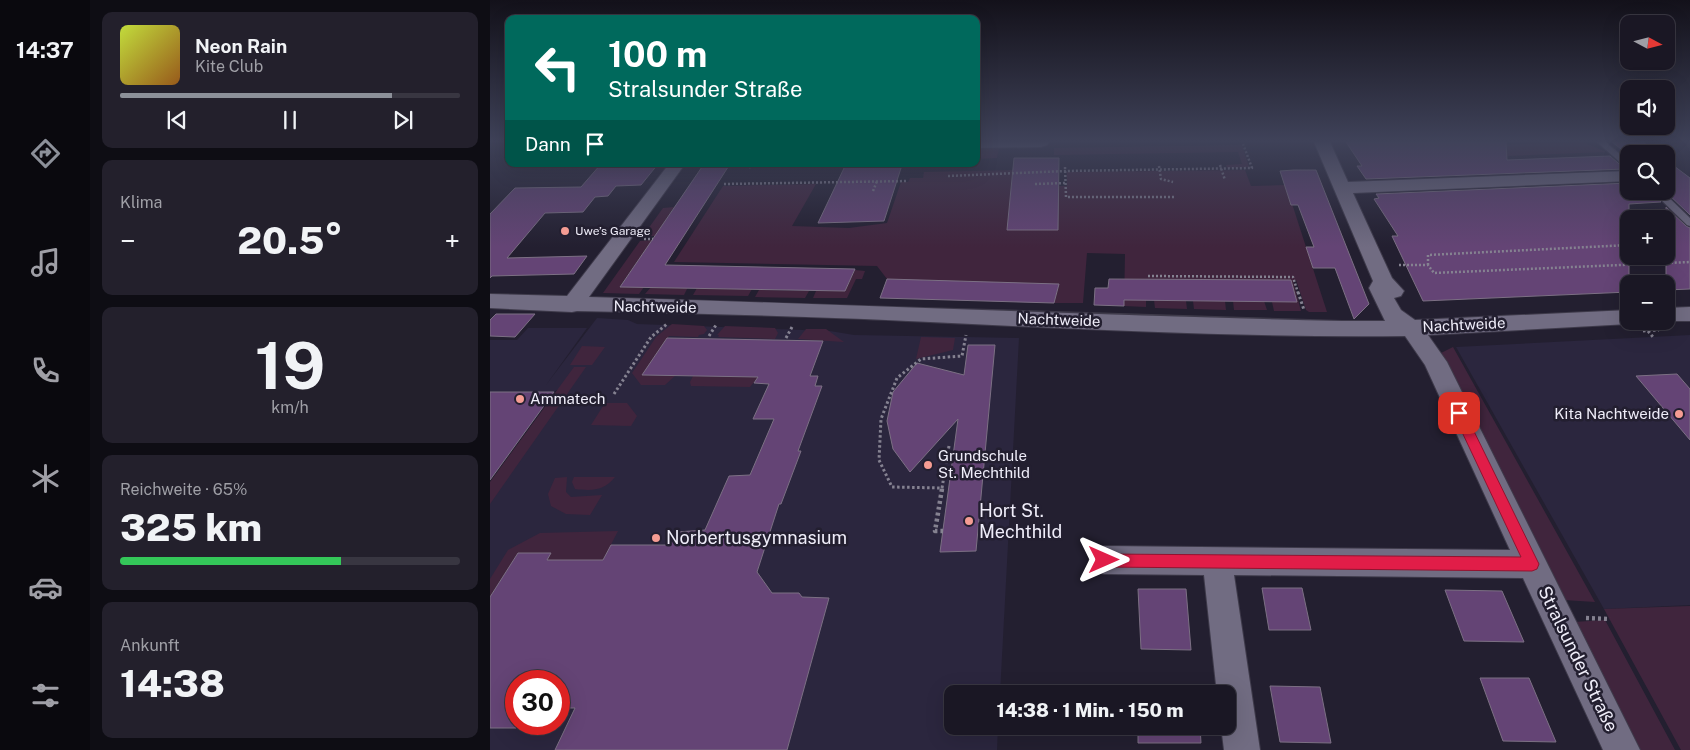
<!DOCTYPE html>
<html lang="de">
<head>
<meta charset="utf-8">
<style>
	body { margin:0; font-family:"Public Sans",sans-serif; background:#23202c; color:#f1f3f6; height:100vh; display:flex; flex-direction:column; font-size:19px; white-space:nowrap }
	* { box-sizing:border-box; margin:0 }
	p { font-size:16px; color:#9f9fa6 }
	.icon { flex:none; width:28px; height:28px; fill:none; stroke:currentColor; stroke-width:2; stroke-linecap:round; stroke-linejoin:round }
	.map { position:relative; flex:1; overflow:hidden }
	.details { display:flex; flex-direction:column; gap:12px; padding:12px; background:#0e0d14; width:400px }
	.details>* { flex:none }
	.top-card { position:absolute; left:15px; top:15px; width:475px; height:152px; border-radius:10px; box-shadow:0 5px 20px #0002,0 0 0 1px #383641; background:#00695c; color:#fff; overflow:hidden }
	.needle { width:32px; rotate:97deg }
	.controls { position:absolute; left:1130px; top:15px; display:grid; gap:10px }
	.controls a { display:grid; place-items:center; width:55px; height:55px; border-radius:10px; background:#1a1724; box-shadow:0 5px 20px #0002,0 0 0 1px #383641; font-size:25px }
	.speed { position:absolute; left:15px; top:670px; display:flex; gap:10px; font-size:25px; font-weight:700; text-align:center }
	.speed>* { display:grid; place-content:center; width:65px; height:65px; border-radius:50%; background:#1a1724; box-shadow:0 5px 20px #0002,0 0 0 1px #383641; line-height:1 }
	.speed .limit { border:8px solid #d22; background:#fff; color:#111 }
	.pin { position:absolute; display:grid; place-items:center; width:42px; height:42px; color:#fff; margin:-21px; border-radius:10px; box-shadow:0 2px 8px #0006 }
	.me { position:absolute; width:55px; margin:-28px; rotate:90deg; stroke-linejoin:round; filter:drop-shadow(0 0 4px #0008) }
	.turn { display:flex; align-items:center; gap:18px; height:105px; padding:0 20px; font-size:22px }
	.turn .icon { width:65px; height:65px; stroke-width:2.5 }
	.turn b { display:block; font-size:35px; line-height:42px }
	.then { display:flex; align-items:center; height:48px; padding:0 20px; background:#0003; gap:10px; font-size:19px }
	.big { font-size:38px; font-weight:800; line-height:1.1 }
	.details .card { flex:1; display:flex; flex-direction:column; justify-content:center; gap:8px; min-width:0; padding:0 18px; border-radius:10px; background:#23202c }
	.details .dial { align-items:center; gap:0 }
	.dial b { font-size:65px; line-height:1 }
	.song { display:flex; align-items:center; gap:15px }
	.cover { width:60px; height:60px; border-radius:8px; background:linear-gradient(135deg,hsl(70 70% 55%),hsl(30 70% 35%)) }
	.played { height:5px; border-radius:2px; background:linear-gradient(90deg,#8c9099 80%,#383641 80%) }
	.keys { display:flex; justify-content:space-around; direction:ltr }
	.heat { display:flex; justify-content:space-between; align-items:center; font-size:28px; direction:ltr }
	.charge { height:8px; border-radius:4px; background:linear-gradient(90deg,#34c759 65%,#383641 0) }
	.trip { position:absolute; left:454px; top:685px; width:292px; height:50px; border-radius:10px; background:#1a1724; box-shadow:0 5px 20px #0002,0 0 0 1px #383641; font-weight:800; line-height:50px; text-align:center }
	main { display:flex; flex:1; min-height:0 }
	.dock { display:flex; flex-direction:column; width:90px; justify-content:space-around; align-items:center; background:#0a090e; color:#9f9fa6 }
	.dock .icon { width:35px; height:35px }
	.dock .current { color:#8c9099 }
	.dock b { font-size:22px; color:#f1f3f6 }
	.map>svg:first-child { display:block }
</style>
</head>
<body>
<main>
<nav class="dock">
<b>14:37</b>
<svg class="icon current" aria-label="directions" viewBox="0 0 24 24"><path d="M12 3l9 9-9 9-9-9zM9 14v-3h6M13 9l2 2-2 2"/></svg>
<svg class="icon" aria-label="music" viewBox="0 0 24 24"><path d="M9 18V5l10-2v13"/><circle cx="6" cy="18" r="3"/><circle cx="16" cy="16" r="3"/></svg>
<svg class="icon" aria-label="phone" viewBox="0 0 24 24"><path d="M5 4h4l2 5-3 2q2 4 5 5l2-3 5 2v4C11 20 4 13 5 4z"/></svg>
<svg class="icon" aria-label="climate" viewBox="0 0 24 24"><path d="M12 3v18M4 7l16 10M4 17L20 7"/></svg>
<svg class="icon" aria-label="car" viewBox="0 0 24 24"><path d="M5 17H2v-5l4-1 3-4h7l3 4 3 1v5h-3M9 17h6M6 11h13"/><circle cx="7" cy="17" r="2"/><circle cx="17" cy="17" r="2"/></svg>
<svg class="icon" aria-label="filters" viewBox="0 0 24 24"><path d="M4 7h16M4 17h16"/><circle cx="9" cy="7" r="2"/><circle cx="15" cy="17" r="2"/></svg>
</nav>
<section class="details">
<div class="card">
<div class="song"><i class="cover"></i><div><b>Neon Rain</b><p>Kite Club</p></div></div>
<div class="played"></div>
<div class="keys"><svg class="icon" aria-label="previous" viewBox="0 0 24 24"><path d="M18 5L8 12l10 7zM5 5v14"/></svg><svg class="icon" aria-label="pause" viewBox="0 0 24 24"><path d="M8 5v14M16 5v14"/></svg><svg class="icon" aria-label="next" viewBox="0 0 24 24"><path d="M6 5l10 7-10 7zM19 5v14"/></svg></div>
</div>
<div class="card"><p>Klima</p>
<div class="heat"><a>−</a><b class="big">20.5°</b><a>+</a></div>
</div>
<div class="card dial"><b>19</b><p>km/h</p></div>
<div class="card"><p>Reichweite · 65%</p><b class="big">325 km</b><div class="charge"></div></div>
<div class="card"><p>Ankunft</p><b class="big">14:38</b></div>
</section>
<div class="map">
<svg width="1200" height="750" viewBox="0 0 1200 750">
	<rect width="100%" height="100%" fill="#231f30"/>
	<path fill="#2b263e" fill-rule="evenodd" d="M 107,318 L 138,320 L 147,324 L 340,331 L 364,335 L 529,338 L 510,694 L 462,694 L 462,726 L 508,726 L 507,750 L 0,750 L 0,483 L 69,390 L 62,390 L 66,390 L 0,480 L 0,340 L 27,340 L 38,328 L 97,328 L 56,385 ZM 26,681 L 69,681 L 69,724 L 26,724 Z
		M 1200,335 L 1200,605 L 1114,609 L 966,347 Z"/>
	<path fill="#40253d" d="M 1093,142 L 1116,152 L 887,161 L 879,149 Z
		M 752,145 L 759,167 L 737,168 L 736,165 L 752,164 L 748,152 L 564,155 L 564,148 Z
		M 486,148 L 509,148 L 507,158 L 486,159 Z
		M 531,170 L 522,179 L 517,230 L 568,230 L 569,186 L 577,186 L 577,172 L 755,170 L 761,186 L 796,185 L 837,312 L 819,312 L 816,310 L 806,280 L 803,281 L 811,311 L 784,311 L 782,302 L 800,280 L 644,279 L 656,300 L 656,307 L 634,306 L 635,254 L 597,253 L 593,303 L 564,303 L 569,285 L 397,279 L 387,266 L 184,262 L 233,186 L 326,184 L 302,226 L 359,228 L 397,223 L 411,182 L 418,182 L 420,178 L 433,178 L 434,172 Z
		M 184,207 L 165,236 L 153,236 L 173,208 Z
		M 162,240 L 130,286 L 154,287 L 149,294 L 113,293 L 150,241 Z
		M 365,270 L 375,271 L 372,279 L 366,279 L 357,298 L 323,298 L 326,291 L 355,291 Z
		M 161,287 L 198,287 L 194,295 L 155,294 Z
		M 207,288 L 262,289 L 258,296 L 203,295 Z
		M 269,290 L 319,291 L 315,298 L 265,297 Z
		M 664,300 L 696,301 L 697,309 L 665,308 Z
		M 703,301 L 735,301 L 736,310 L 704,309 Z
		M 743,301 L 774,301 L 777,310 L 744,310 Z
		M 182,324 L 214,326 L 217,330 L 214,334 L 209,335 L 208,337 L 179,336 L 152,375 L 185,376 L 175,385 L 151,385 L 142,373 L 166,337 Z
		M 235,326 L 285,328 L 288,333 L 285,339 L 228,337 L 229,335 L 227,335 Z
		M 316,329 L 336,329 L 354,342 L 308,339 Z
		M 431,337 L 465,338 L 463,350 L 426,359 Z
		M 92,346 L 115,347 L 102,365 L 80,365 Z
		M 963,347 L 1105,602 L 1074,600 L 951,353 Z
		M 84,367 L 96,367 L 0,504 L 0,482 Z
		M 203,376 L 268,377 L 260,387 L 201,386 L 200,382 Z
		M 115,403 L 137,403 L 147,416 L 141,426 L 101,425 Z
		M 77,477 L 76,492 L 81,497 L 112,495 L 100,515 L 76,514 L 61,506 L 58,494 L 65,478 Z
		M 84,477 L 125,477 C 114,491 102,491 85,489 L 82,482 Z
		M 128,531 L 113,560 L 57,560 L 60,553 L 28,553 L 0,597 L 0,579 L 18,550 L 50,533 Z
		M 1200,606 L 1200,750 L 1191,750 L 1114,609 Z
		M 1115,620 L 1185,750 L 1147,750 L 1084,622 Z"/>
	<path fill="#644475" stroke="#7c7084" d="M 856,142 L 1016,142 L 1017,160 L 1120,156 L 1135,169 L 876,179 L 867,166 L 872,166 Z
		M 1122,142 L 1153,142 L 1169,154 L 1139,154 L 1139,159 L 1134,155 L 1139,155 Z
		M 524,158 L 569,158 L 568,230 L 517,230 Z
		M 1176,160 L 1200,178 L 1200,215 L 1175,191 Z
		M 111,164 L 168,164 L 151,185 L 126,186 L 118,196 L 105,197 L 93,212 L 55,213 L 17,258 L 97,256 L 84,274 L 2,276 L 0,278 L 0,214 L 25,188 L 91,187 Z
		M 214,164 L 240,164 L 175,265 L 365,269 L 355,291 L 130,287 Z
		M 412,165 L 394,221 L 328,223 L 355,166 Z
		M 804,170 L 826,170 L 879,304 L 864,319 L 845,268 L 823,268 L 816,247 L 824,247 L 808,205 L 801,205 L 790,171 Z
		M 1139,183 L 1139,191 L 1160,191 L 1171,202 L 1139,204 L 1139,292 L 933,301 L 902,236 L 908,236 L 884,199 L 889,198 L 886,194 Z
		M 1176,207 L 1196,226 L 1200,228 L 1200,289 L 1176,290 Z
		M 397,279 L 569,284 L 564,303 L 390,298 Z
		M 619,279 L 801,280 L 807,302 L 634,300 L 634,306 L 604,305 L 605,288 L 618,288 Z
		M 6,314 L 45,314 L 25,337 L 0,336 L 0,320 Z
		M 177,338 L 333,341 L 320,376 L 328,376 L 325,386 L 332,386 L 308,451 L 311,451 L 291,504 L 289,504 L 267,572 L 282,593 L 309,593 L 312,597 L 339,598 L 297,750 L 65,750 L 85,708 L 69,708 L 69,681 L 26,681 L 26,728 L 0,728 L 0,597 L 28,553 L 61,553 L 57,560 L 113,560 L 121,545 L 180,545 L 187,532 L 215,530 L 239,476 L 260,475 L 284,419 L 263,419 L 279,384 L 264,383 L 268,377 L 152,375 Z
		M 478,345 L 505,345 L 486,551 L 450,552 L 468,419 L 420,472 L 403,449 L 397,421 L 403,392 L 427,363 L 474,375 Z
		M 1187,374 L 1200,389 L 1200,440 L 1146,376 Z
		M 0,392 L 64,392 L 0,480 Z
		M 772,588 L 812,588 L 821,630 L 779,630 Z
		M 648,589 L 696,589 L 701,650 L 651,649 Z
		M 955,590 L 1012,591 L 1034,642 L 974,641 Z
		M 990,678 L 1039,678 L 1066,742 L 1013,741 Z
		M 780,686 L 830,687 L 841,743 L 790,742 Z
		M 706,689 L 706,694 L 647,694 L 647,690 Z
		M 648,726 L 710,726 L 711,743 L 648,743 Z"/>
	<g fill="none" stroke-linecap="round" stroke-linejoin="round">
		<g stroke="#3e3a4a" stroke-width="2">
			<path id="service" d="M 1107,142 L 1116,142 L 1139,162 L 1139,170 Z
				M 1162,191 L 1172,191 L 1200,218 L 1200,226 L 1197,225 Z"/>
		</g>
		<g stroke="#3e3a4a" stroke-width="2">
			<path id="minor" d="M 486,142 L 559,142 L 557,145 L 551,147 L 486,148 Z
				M 824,142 L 840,142 L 858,182 L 1139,171 L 1139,181 L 863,193 L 902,278 L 914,291 L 911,296 L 904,298 L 911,310 L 925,320 L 1139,310 L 1139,321 L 1147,321 L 1139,324 L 938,335 L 957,362 L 1150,750 L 1113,750 L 1033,578 L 744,575 L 770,750 L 734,750 L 731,726 L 738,726 L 738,694 L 727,694 L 714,575 L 614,574 L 603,570 L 599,560 L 603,550 L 614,546 L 1020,550 L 935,365 L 915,336 C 735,338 554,327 374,319 C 279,315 183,313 87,311 L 82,312 L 0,308 L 0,294 L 77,296 L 179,164 L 195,164 L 99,297 C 350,304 601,315 852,321 L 895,321 L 879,288 L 883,281 Z
				M 1200,307 L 1200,321 L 1172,321 L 1176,321 L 1176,308 Z"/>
		</g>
		<path stroke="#858291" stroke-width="2.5" stroke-dasharray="2 2" stroke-linecap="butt" d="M 730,165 L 735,180
			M 669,166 L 671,179 L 683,182
			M 312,167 L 313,164
			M 575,167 L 576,197 L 685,197
			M 259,168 L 261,164
			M 458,176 L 575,171 L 762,168 L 753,144
			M 234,184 L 418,181
			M 545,184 L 576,183
			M 383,191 L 387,181
			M 154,239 L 163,239
			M 909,265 L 938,265 L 944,273 L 1200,262
			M 938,265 L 938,255 L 1139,245
			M 658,276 L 803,277 L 808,293"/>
		<path stroke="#858291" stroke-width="3" stroke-dasharray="2.5 2.5" stroke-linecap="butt" d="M 808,292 L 814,310
			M 1153,331 L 1169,330
			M 1158,331 L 1163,337
			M 219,336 L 226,325
			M 296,338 L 302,327
			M 124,394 L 161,337 L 177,324
			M 459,446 L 452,488 L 402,487 L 389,460 L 391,419 L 407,378 L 431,359 L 472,356 L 476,335
			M 452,491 L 452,488"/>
		<path stroke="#858291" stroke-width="4.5" stroke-dasharray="3 3" stroke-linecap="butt" d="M 452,489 L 445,531 L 453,531
			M 1096,618 L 1120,619"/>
		<use href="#service" fill="#716c82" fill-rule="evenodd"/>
		<use href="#minor" fill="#716c82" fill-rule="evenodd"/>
	</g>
	<linearGradient id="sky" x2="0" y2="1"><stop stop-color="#13111a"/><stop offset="0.57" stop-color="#3f4259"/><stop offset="1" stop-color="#3f4259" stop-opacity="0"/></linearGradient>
	<rect width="1200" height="247" fill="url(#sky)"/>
	<path fill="#e11d48" stroke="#92132f" d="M 969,408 L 973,410 L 975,413 L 1047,560 L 1049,564 L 1047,569 L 1042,571 L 614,567 L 609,565 L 607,560 L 609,556 L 614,554 L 1031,557 L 963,413 L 965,410 Z"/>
	<g fill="#f59c93" stroke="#231f30" stroke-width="2">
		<circle cx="75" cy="231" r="5"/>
		<circle cx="30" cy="399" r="5"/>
		<circle cx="1189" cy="414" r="5"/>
		<circle cx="438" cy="465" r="5"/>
		<circle cx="479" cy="521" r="5"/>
		<circle cx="166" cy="538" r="5"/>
	</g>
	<g text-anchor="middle" stroke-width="5" stroke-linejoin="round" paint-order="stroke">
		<g font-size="12" fill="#efedf9" stroke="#231f30" text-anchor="start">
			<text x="85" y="235">Uwe’s Garage</text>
		</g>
		<g font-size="15" fill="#efedf9" stroke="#231f30">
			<text transform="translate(165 307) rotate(1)" y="5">Nachtweide</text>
			<text transform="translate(569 320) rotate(2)" y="5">Nachtweide</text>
			<text transform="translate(974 325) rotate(-3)" y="5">Nachtweide</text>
		</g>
		<g font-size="15" fill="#efedf9" stroke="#231f30" text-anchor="start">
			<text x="40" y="404">Ammatech</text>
			<text x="1179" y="419" text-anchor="end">Kita Nachtweide</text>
			<text x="448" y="461">Grundschule<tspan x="448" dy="17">St. Mechthild</tspan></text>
		</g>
		<g font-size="18" fill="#efedf9" stroke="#231f30" text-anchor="start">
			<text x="489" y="517">Hort St.<tspan x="489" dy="21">Mechthild</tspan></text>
			<text x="176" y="544">Norbertusgymnasium</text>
		</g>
		<g font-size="18" fill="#efedf9" stroke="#231f30">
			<text transform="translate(1088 659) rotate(64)" y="6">Stralsunder Straße</text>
		</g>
	</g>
</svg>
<div class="controls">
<a><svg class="needle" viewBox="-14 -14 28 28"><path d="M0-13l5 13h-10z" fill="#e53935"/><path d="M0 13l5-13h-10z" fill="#9f9fa6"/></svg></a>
<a><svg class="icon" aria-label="sound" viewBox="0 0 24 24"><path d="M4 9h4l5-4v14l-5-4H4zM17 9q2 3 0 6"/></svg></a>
<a><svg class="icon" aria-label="search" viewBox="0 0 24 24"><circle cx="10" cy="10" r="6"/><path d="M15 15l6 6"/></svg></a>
<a>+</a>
<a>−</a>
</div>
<div class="speed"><div class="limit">30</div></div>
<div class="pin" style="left:969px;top:413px;background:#d93025"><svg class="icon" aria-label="arrive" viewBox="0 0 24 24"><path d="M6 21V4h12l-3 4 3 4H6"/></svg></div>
<svg class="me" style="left:614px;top:560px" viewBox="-20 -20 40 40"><path d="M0-17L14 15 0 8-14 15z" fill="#e11d48" stroke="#fff" stroke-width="4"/></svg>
<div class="trip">14:38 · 1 Min. · 150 m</div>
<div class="top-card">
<div class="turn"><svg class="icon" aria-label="left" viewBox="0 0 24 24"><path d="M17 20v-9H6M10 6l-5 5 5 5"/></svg><div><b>100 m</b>Stralsunder Straße</div></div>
<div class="then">Dann<svg class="icon" aria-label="arrive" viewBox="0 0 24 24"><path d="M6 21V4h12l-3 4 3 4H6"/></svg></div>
</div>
</div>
</main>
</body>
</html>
